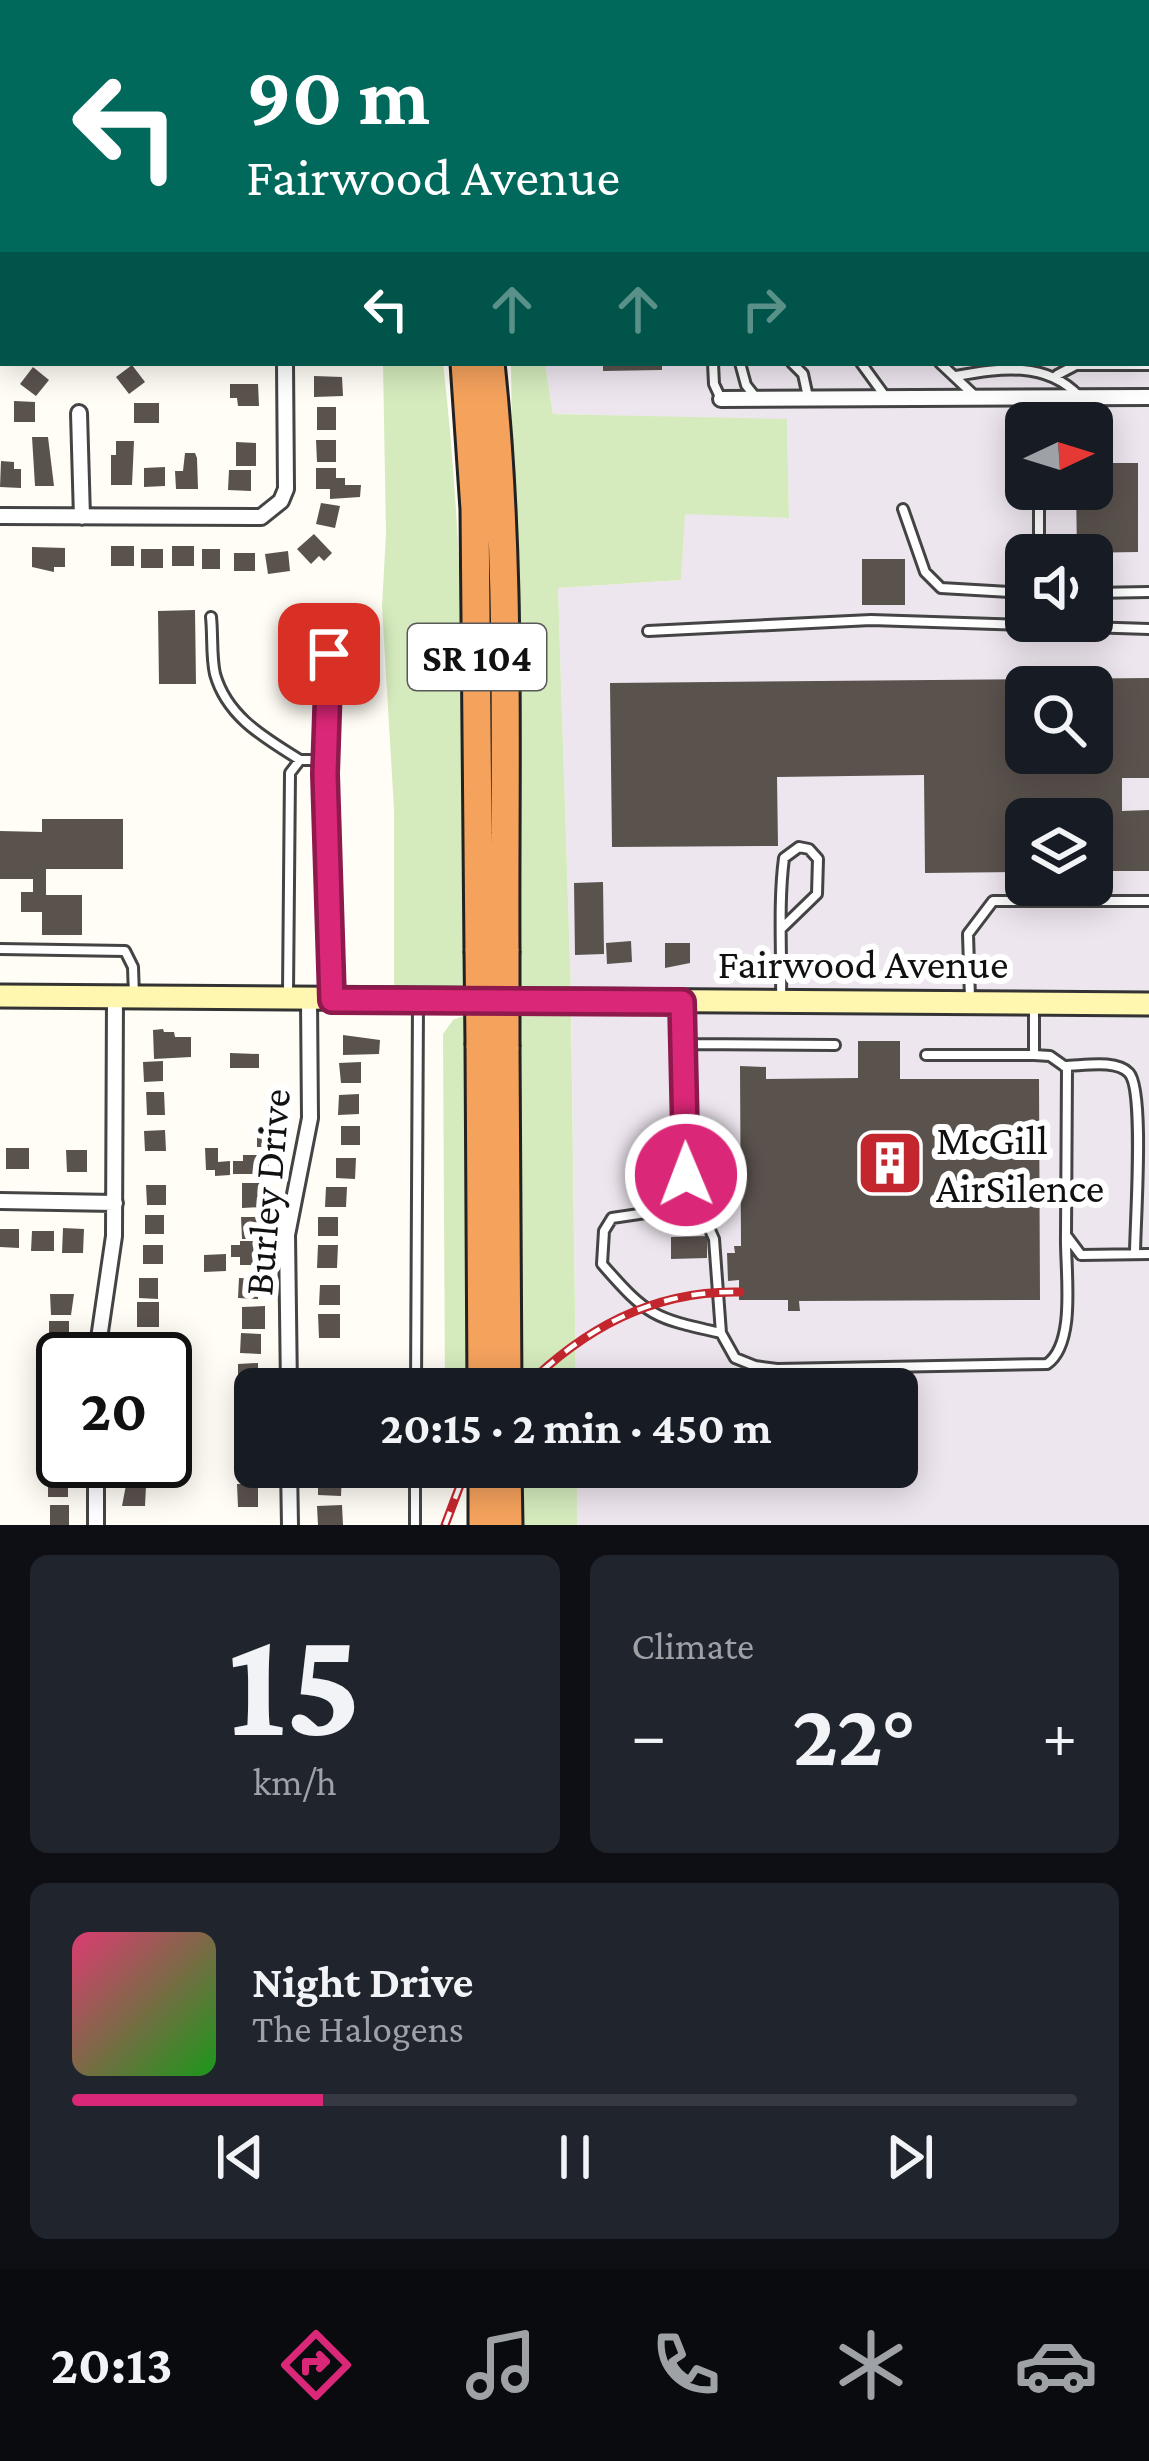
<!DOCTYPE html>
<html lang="en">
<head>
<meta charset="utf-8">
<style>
	body { margin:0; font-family:"Crimson Pro",serif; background:#20242c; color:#f1f3f6; height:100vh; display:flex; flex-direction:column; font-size:45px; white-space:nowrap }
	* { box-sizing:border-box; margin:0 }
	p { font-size:39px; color:#9ea1a6 }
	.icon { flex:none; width:66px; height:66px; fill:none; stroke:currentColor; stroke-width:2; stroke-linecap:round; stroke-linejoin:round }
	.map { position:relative; height:1525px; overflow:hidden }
	.sheet { display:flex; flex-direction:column; gap:30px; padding:30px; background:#0d0f14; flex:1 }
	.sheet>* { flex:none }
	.hud { position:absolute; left:0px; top:0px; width:1149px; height:366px; box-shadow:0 6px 30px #0003; background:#00695c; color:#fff; overflow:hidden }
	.needle { width:78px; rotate:86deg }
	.buttons { position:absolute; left:1005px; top:402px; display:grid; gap:24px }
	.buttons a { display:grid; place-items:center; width:108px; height:108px; border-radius:18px; background:#171b24; box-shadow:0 6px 30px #0003; font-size:60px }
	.speed { position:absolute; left:36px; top:1332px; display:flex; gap:24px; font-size:60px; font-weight:700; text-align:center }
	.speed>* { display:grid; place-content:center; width:156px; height:156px; border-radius:50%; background:#171b24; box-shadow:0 6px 30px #0003; line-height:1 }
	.speed .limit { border:6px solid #111; border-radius:18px; background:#fff; color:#111 }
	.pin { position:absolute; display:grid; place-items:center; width:102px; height:102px; color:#fff; margin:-51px; border-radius:24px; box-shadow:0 6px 18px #0006 }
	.me { position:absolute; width:132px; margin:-66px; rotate:359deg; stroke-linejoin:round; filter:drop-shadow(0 0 9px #0008) }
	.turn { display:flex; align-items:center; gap:42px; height:252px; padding:0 48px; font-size:54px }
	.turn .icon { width:156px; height:156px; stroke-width:2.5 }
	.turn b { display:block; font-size:84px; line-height:102px }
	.lanes { display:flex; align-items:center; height:114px; padding:0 48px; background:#0003; justify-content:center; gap:60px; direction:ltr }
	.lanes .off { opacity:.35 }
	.big { font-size:90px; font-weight:700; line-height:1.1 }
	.sheet .widget { flex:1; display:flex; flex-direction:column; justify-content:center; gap:18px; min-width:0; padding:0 42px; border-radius:18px; background:#20242c }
	.sheet .dial { align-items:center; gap:0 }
	.dial b { font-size:156px; line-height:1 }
	.song { display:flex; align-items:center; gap:36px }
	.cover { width:144px; height:144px; border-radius:18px; background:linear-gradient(135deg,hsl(340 70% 55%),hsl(120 70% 35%)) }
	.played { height:12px; border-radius:6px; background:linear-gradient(90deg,#db2777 25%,#363941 25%) }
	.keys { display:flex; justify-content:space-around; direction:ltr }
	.heat { display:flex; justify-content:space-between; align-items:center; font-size:66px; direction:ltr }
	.sheet .tiles { flex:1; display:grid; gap:30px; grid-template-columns:1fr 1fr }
	.widget:last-child { grid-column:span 2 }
	.trip { position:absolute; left:234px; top:1368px; width:684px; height:120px; border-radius:18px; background:#171b24; box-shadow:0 6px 30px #0003; font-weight:700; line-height:120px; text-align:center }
	.tab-bar { display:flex; height:192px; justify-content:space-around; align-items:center; background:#090b0e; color:#9ea1a6 }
	.tab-bar .icon { width:84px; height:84px }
	.tab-bar .current { color:#db2777 }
	.tab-bar b { font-size:54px; color:#f1f3f6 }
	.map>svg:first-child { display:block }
</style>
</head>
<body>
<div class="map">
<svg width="1149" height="1525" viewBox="0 0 1149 1525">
	<rect width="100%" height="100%" fill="#fffdf5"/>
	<path fill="#eee6ef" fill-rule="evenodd" d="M 725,0 L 1149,0 L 1149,1525 L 577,1525 L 577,1467 L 897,1467 L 897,1389 L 576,1389 L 571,993 L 558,588 L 681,580 L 684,513 L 789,518 L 787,420 L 553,414 L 545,363 L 1146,363 L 1146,3 ZM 1026,423 L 1092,423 L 1092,489 L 1026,489 ZM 1026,555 L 1092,555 L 1092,621 L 1026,621 ZM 1026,687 L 1092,687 L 1092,753 L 1026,753 ZM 1026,819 L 1092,819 L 1092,885 L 1026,885 Z"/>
	<path fill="#d5ebbd" d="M 383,363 L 443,363 C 467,571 465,780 465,989 L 394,989 L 394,809 L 382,606 L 386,534 Z
		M 511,363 L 545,363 L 553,414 L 787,419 L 789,518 L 685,514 L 681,580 L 558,588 L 571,993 L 519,991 Z
		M 571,1010 L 576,1389 L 521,1389 L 519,1011 Z
		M 466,1015 L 467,1389 L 445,1389 L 443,1034 L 453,1020 Z
		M 522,1467 L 577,1467 L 577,1525 L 522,1525 Z"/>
	<path fill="#5a524d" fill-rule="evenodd" d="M 603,363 L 662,363 L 662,370 L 603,371 Z
		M 132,365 L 145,382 L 129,394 L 116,377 Z
		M 33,367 L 49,380 L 36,396 L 20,384 Z
		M 314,376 L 342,377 L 343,396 L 314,397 Z
		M 230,384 L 258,384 L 259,406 L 238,406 L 237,398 L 230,398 Z
		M 14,401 L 35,402 L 35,422 L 14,422 Z
		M 134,403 L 159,403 L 159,423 L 134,423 Z
		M 317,407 L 336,407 L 336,430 L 317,430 Z
		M 1092,433 L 1107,433 L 1107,463 L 1138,463 L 1138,552 L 1077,553 L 1076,489 L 1092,489 Z
		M 32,437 L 48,437 L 54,486 L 35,486 Z
		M 316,440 L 336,440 L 336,462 L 317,462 Z
		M 116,441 L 134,441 L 132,485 L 111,485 L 111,455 L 116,455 Z
		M 236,442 L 256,443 L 256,466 L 236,466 Z
		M 185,453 L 195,453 L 197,458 L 198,489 L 176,489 L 175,471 L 183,471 Z
		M 1,461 L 14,462 L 14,469 L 21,469 L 21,488 L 0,487 Z
		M 165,467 L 165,486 L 144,487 L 144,468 Z
		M 316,468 L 336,468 L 336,478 L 345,478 L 345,485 L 361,485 L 360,497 L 330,499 L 330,489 L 316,489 Z
		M 229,470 L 251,470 L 251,491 L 228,490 Z
		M 321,503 L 340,506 L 335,528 L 316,524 Z
		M 314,534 L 332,553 L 324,561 L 319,556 L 311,564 L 297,549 Z
		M 111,546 L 134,546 L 134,566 L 111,566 Z
		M 172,546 L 194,546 L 194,566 L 172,566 Z
		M 32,547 L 65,548 L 65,567 L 54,567 L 54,572 L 32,567 Z
		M 141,549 L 163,549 L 163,568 L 141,568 Z
		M 202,549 L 220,549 L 220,569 L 202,569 Z
		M 288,551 L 290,571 L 268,574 L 265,554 Z
		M 234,553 L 255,553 L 255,571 L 234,571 Z
		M 862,559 L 905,559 L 905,605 L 862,605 Z
		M 195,610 L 196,684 L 159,684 L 158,611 Z
		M 1149,678 L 1149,778 L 1122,778 L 1122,811 L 1149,810 L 1149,871 L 1092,871 L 1092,819 L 1026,819 L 1026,872 L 925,873 L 924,775 L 777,777 L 778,846 L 612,847 L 610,683 ZM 1026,687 L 1092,687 L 1092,753 L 1026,753 Z
		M 42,819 L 123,819 L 123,869 L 46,869 L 46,895 L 82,895 L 82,935 L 42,935 L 42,912 L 21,912 L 21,892 L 33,892 L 33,879 L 0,879 L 0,831 L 42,832 Z
		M 603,882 L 604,954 L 575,955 L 574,883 Z
		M 631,941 L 632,962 L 607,964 L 606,943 Z
		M 665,943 L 690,943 L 690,963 L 665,968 Z
		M 163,1029 L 164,1032 L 174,1032 L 175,1037 L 191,1037 L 191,1057 L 154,1059 L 153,1030 Z
		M 343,1035 L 380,1040 L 379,1054 L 343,1055 Z
		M 858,1041 L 900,1041 L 900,1079 L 1039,1079 L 1040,1300 L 799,1301 L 800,1311 L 788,1311 L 788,1300 L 739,1300 L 739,1280 L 728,1281 L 727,1253 L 735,1253 L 734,1246 L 741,1246 L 740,1066 L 766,1067 L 766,1079 L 858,1078 Z
		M 230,1053 L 259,1054 L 259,1068 L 230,1068 Z
		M 163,1061 L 163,1081 L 144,1082 L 143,1062 Z
		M 361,1062 L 361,1083 L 341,1083 L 339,1063 Z
		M 146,1092 L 164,1092 L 165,1115 L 147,1115 Z
		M 359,1094 L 359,1114 L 338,1115 L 339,1095 Z
		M 257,1123 L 279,1123 L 279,1147 L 257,1147 Z
		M 341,1126 L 360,1126 L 360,1145 L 341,1145 Z
		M 165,1130 L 166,1151 L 145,1151 L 144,1131 Z
		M 6,1148 L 29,1148 L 29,1169 L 6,1169 Z
		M 205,1148 L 218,1148 L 218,1162 L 230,1161 L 230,1175 L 215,1176 L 215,1170 L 206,1170 Z
		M 66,1150 L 87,1150 L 87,1172 L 67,1172 Z
		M 243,1155 L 269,1155 L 269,1174 L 233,1174 L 233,1161 L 243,1161 Z
		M 336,1158 L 356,1158 L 355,1179 L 336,1178 Z
		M 242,1183 L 263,1183 L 263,1207 L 242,1208 Z
		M 146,1185 L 166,1185 L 166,1205 L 147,1205 Z
		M 326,1187 L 347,1187 L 346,1207 L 325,1207 Z
		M 145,1215 L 164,1215 L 164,1234 L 145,1234 Z
		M 241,1217 L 264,1217 L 261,1239 L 242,1239 Z
		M 318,1217 L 338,1217 L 338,1236 L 318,1236 Z
		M 63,1228 L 84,1229 L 83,1253 L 62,1253 Z
		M 0,1229 L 19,1229 L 19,1248 L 0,1247 Z
		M 32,1231 L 54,1231 L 54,1251 L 31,1251 Z
		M 707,1236 L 707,1258 L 671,1259 L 671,1237 Z
		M 240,1241 L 261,1241 L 261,1265 L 240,1265 L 240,1257 L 231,1257 L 231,1245 L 240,1245 Z
		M 143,1245 L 163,1245 L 163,1264 L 143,1264 Z
		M 318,1245 L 338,1245 L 337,1268 L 317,1268 Z
		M 226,1254 L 226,1271 L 204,1272 L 204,1255 Z
		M 139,1278 L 158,1278 L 158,1299 L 139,1298 Z
		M 239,1278 L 259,1279 L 258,1299 L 238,1298 Z
		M 320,1285 L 340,1285 L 340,1305 L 319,1305 Z
		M 50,1294 L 74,1294 L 71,1315 L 51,1315 Z
		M 137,1302 L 159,1302 L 159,1327 L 137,1327 Z
		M 265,1306 L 265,1329 L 242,1329 L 242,1307 Z
		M 318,1314 L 340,1314 L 340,1338 L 319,1338 Z
		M 49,1321 L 69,1321 L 69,1339 L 49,1340 Z
		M 241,1333 L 261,1334 L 261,1354 L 240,1353 Z
		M 127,1334 L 147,1334 L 147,1353 L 127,1353 Z
		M 258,1363 L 258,1384 L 238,1384 L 238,1364 Z
		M 318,1372 L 339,1372 L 339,1389 L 317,1389 Z
		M 44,1414 L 63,1414 L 63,1437 L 45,1437 Z
		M 241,1455 L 255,1455 L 255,1467 L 263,1467 L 263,1476 L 241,1476 Z
		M 318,1472 L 342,1473 L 341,1496 L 318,1495 Z
		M 48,1474 L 68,1474 L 68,1497 L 48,1497 Z
		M 258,1483 L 258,1507 L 238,1507 L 237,1484 Z
		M 126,1485 L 146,1486 L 145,1506 L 122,1506 Z
		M 50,1505 L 69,1505 L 69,1525 L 50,1525 Z
		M 342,1505 L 343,1525 L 318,1525 L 317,1506 Z"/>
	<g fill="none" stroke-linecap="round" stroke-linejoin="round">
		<g stroke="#444" stroke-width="14">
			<path id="lane" d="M 1099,0 L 1099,3
				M 1146,18 L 1149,18
				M 713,363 L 714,384 L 721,399
				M 740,363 L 746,385 L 757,399
				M 792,363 L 803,374 L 808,397
				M 861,363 L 885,396
				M 940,363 L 976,397
				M 1057,375 L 1076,365 L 1149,365
				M 956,376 C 1001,368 1046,361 1079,396
				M 1038,399 L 1039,423
				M 1039,489 L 1039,533
				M 903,509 L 925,572 L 941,588 L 1026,593
				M 1092,593 L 1149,592
				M 211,617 C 213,635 211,657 215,674 C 227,717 265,738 300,760
				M 648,631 L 871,620 L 1149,629
				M 325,772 L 327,657 L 339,653
				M 0,949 L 125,951 L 133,967 L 134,996
				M 288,992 L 290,773 L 300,760 L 313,760 L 325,774 L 331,996
				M 970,999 L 968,934 L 993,901 L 1149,901
				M 781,1000 C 782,954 778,904 784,858 L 799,847 L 809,849 L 818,859 L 817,894 L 782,928
				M 682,1003 L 686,1175 L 714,1239 L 721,1333 L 735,1358 L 755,1366 L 777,1369 L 1047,1364 C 1077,1343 1065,1270 1066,1235
				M 1034,1006 L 1034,1055 L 1050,1056 L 1067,1068 L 1066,1235 L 1081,1255 L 1149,1254
				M 683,1044 L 835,1045
				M 926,1055 L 1034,1055
				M 1064,1066 C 1082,1066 1116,1059 1129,1073 C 1145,1090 1135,1224 1135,1254
				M 702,1213 L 666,1210 L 612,1218 L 604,1231 L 602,1264 C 648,1317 654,1318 721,1333
				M 416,1389 L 418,1002
				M 415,1525 L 415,1467"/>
		</g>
		<g stroke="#444" stroke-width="20">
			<path id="street" d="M 0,70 L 3,70
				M 0,241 L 3,241
				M 721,399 L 1149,397
				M 79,413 L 82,517
				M 0,516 L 261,517 L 281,501 L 286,489 L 285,363
				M 0,1201 L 115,1203
				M 96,1359 L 114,1236 L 115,997
				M 289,1389 L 287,1235 L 310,1118 L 309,1000
				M 96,1461 L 96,1525
				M 289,1467 L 290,1525"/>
		</g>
		<g stroke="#333" stroke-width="27">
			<path id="secondary" d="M 0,996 L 1149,1004"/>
		</g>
		<g stroke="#222" stroke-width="33">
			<path id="highway" d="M 372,0 L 373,3
				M 401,0 L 402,3
				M 428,0 L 428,3
				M 451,0 L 452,3
				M 465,363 L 475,509 L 479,951
				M 490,363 C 511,558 504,755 505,951
				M 480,1045 L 482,1389
				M 505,1047 L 507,1389
				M 483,1467 L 483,1525
				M 507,1467 L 508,1525"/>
		</g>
		<use href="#lane" stroke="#fff" stroke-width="8"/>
		<use href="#street" stroke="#fff" stroke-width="14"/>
		<use href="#secondary" stroke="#fff6b0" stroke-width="21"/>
		<use href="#highway" stroke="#f5a25d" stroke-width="27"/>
		<g stroke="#c4262e" stroke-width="9">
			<path id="rail" d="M 523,1389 C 583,1329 653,1290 740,1292
				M 445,1525 L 467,1467"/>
		</g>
		<use href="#rail" stroke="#fff" stroke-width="4.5" stroke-dasharray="14" stroke-linecap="butt"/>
		<g stroke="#222" stroke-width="33" stroke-linecap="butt">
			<path id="highway-bridge" d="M 479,951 L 480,1045
				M 505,1047 L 505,951"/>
		</g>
		<use href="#highway-bridge" stroke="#f5a25d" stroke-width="27"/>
	</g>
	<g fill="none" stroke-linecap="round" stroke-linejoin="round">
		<g stroke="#8e194d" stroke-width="30">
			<path id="route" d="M 329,654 L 325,774 L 332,1000 L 682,1002 L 686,1175"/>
		</g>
		<use href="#route" stroke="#db2777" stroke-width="21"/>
	</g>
	<defs>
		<g id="building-square" transform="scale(3.45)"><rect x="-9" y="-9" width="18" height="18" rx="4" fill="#c4262e" stroke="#fff"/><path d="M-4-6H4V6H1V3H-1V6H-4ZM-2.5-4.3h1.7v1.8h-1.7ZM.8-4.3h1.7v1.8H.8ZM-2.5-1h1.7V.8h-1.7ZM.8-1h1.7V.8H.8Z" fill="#fff"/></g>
	</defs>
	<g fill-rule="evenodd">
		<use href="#building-square" x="890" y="1163"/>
	</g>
	<g text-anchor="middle" stroke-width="12" stroke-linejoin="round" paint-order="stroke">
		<rect fill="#fff" stroke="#585858" stroke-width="3" x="408" y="624" width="138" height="66" rx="9"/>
		<g font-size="39" font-weight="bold" fill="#111">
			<text x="477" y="671">SR 104</text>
		</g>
		<g font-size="42" fill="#111" stroke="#fff">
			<text x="863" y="978">Fairwood Avenue</text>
			<text transform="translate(266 1192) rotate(-85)" y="15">Burley Drive</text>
		</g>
		<g font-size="42" fill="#111" stroke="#fff" text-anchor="start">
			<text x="936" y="1154">McGill<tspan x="936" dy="48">AirSilence</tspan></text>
		</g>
	</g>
</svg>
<div class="buttons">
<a><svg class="needle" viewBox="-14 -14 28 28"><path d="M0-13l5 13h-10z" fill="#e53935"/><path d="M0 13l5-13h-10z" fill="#9ea1a6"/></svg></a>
<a><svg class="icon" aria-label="sound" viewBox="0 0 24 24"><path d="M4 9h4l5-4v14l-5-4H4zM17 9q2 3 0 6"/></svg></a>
<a><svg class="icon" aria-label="search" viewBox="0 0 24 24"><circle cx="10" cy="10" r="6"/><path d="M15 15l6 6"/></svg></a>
<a><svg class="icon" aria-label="layers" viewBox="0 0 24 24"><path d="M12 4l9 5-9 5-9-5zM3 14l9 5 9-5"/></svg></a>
</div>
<div class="speed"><div class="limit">20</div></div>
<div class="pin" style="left:329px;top:654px;background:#d93025"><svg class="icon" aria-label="arrive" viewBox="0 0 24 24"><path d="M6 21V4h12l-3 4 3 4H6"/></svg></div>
<svg class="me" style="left:686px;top:1175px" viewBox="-20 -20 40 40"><circle r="17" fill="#db2777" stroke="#fff" stroke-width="3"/><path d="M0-11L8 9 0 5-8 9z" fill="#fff"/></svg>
<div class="trip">20:15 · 2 min · 450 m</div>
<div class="hud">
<div class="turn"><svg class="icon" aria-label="left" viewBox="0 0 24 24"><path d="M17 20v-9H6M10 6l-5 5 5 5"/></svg><div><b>90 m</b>Fairwood Avenue</div></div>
<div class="lanes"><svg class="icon" aria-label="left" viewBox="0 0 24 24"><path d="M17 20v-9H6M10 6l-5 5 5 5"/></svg><svg class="icon off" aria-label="ahead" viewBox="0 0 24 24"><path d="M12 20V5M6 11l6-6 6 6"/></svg><svg class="icon off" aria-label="ahead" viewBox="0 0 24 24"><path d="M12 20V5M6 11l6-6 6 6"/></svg><svg class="icon off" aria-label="right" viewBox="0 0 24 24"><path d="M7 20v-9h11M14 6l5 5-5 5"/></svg></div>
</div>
</div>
<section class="sheet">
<div class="tiles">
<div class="widget dial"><b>15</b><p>km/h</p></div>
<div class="widget"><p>Climate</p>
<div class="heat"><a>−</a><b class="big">22°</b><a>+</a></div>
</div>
<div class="widget">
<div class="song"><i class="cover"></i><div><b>Night Drive</b><p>The Halogens</p></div></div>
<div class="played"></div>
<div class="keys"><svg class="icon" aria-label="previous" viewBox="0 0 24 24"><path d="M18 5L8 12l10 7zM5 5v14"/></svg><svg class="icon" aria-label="pause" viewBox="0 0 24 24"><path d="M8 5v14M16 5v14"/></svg><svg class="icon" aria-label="next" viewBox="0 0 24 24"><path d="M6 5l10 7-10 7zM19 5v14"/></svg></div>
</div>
</div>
</section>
<nav class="tab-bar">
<b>20:13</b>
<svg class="icon current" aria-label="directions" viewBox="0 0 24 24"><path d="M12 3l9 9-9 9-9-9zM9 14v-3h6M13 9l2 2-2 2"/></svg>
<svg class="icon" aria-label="music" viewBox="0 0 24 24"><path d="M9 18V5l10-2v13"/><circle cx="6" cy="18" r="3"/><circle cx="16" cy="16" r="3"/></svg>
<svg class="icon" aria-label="phone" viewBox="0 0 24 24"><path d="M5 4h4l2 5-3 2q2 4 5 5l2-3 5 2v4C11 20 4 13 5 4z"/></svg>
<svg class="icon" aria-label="climate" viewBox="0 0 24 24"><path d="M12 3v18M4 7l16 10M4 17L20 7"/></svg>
<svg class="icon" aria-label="car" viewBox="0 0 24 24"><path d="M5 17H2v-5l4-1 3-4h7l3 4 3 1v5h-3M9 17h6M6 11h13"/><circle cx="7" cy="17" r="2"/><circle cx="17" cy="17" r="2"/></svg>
</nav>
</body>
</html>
